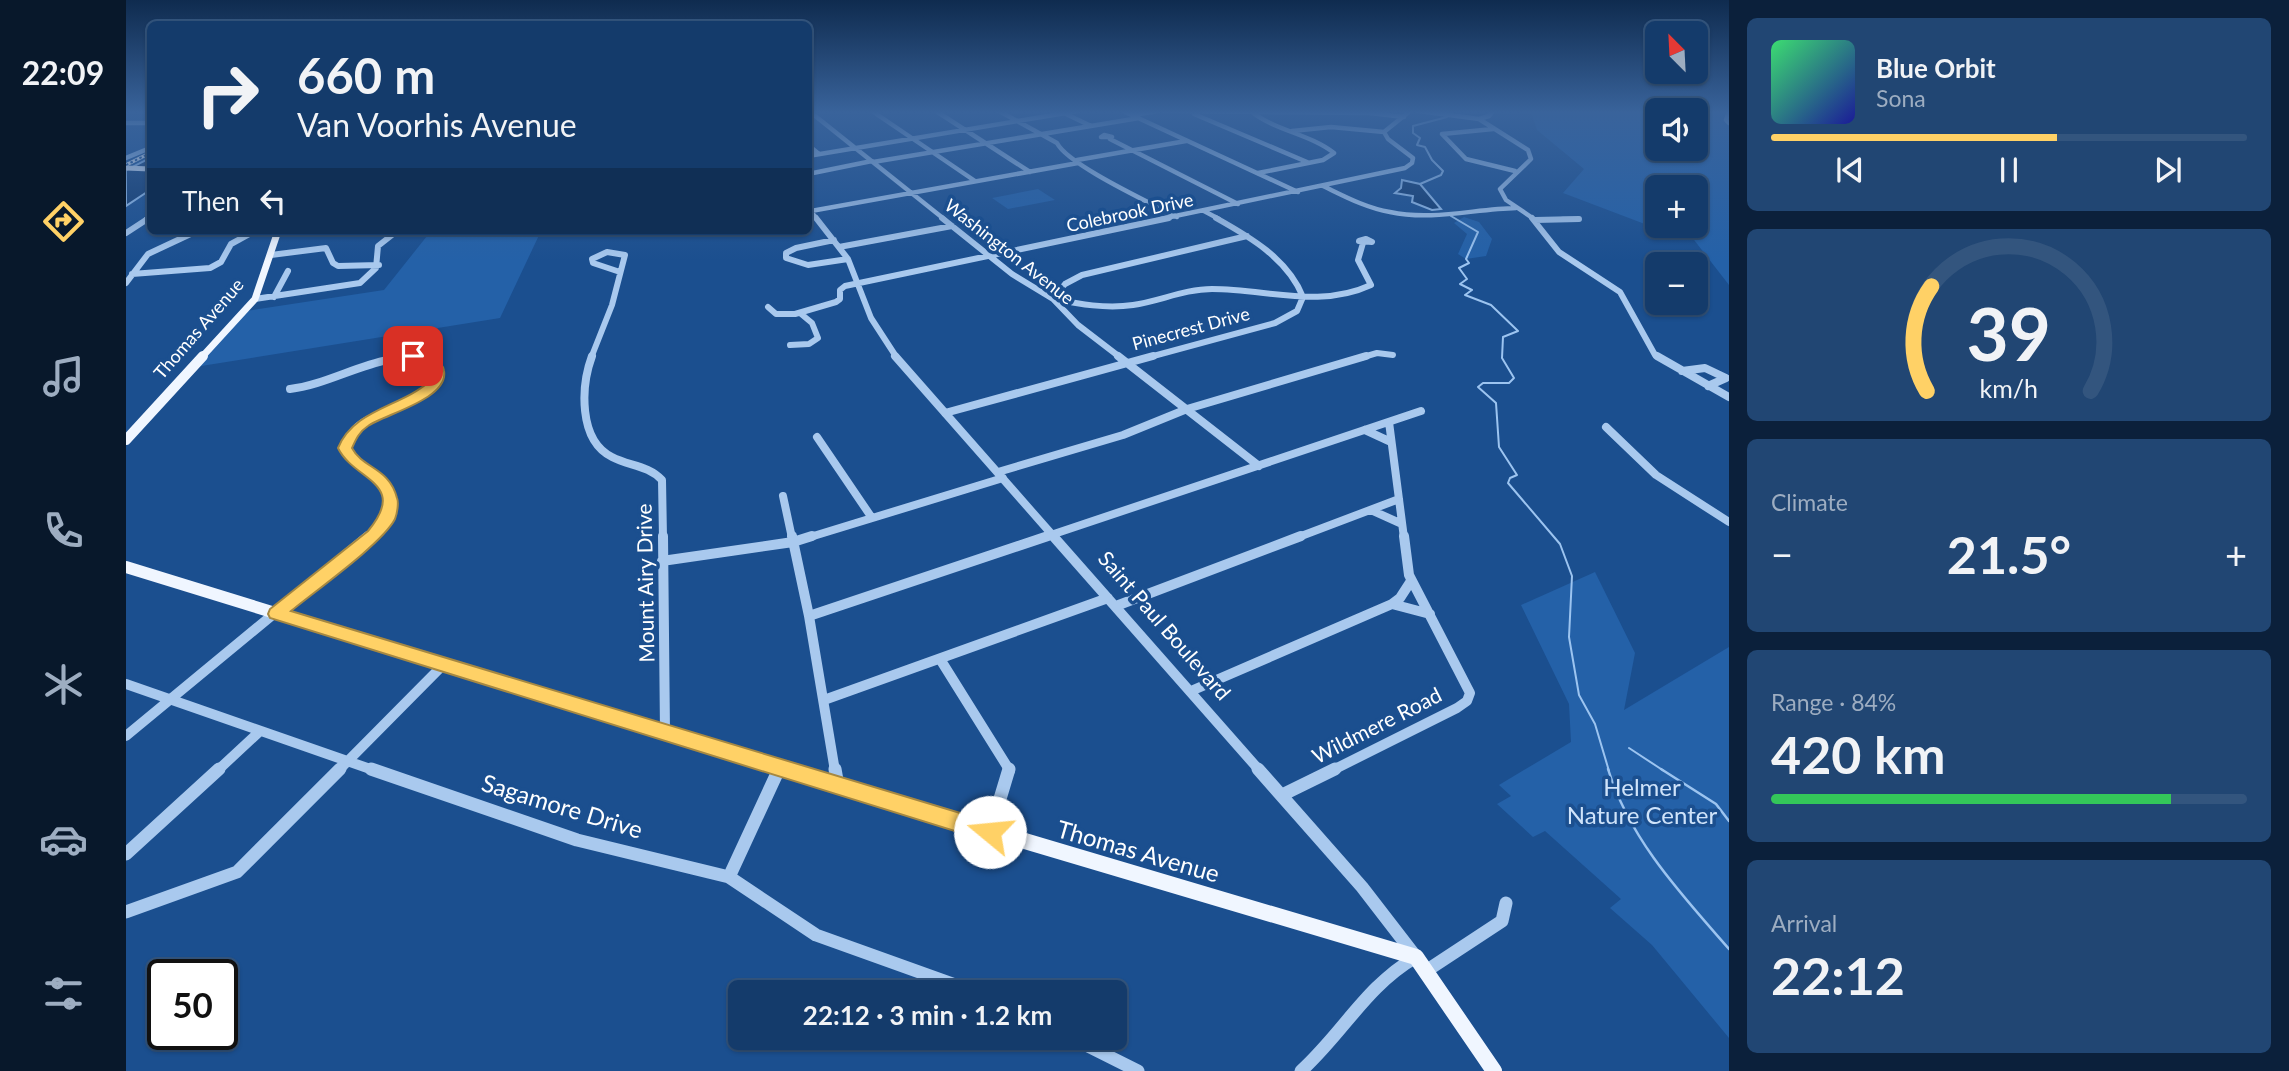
<!DOCTYPE html>
<html lang="en">
<head>
<meta charset="utf-8">
<style>
	body { margin:0; font-family:Lato,sans-serif; background:#214673; color:#f1f3f6; height:100vh; display:flex; flex-direction:column; font-size:26px; white-space:nowrap }
	* { box-sizing:border-box; margin:0 }
	p { font-size:23px; color:#9dadc1 }
	.icon { flex:none; width:38px; height:38px; fill:none; stroke:currentColor; stroke-width:2; stroke-linecap:round; stroke-linejoin:round }
	.map { position:relative; flex:1; overflow:hidden }
	.panel { display:flex; flex-direction:column; gap:18px; padding:18px; background:#0b203b; width:560px }
	.panel>* { flex:none }
	.hud { position:absolute; left:21px; top:21px; width:665px; height:214px; border-radius:10px; box-shadow:0 2px 5px #0004,0 0 0 2px #33557e; background:#143b6b; color:#f1f3f6; overflow:hidden }
	.needle { width:46px; rotate:336deg }
	.buttons { position:absolute; left:1519px; top:21px; display:grid; gap:14px }
	.buttons a { display:grid; place-items:center; width:63px; height:63px; border-radius:10px; background:#143b6b; box-shadow:0 2px 5px #0004,0 0 0 2px #33557e; font-size:35px }
	.speed { position:absolute; left:21px; top:959px; display:flex; gap:14px; font-size:35px; font-weight:700; text-align:center }
	.speed>* { display:grid; place-content:center; width:91px; height:91px; border-radius:50%; background:#143b6b; box-shadow:0 2px 5px #0004,0 0 0 2px #33557e; line-height:1 }
	.speed .limit { border:4px solid #111; border-radius:10px; background:#fff; color:#111 }
	.pin { position:absolute; display:grid; place-items:center; width:60px; height:60px; color:#fff; margin:-30px; border-radius:14px; box-shadow:0 4px 10px #0006 }
	.me { position:absolute; width:77px; margin:-38px; rotate:287deg; stroke-linejoin:round; filter:drop-shadow(0 0 5px #0008) }
	.turn { display:flex; align-items:center; gap:24px; height:147px; padding:0 35px; font-size:32px }
	.turn .icon { width:91px; height:91px; stroke-width:2.5 }
	.turn b { display:block; font-size:49px; line-height:60px }
	.then { display:flex; align-items:center; height:66px; padding:0 35px; background:#0003; gap:14px; font-size:26px }
	.big { font-size:52px; font-weight:700; line-height:1.1 }
	.panel .card { flex:1; display:flex; flex-direction:column; justify-content:center; gap:10px; min-width:0; padding:0 24px; border-radius:10px; background:#214673 }
	.panel .dial { align-items:center; gap:0 }
	.dial svg { height:182px; overflow:visible; fill:none; stroke:#33557e; stroke-width:7; stroke-linecap:round; text-anchor:middle }
	.dial text { fill:#f1f3f6; stroke:none }
	.song { display:flex; align-items:center; gap:21px }
	.cover { width:84px; height:84px; border-radius:10px; background:linear-gradient(135deg,hsl(140 70% 55%),hsl(240 70% 35%)) }
	.played { height:7px; border-radius:4px; background:linear-gradient(90deg,#ffd166 60%,#33557e 60%) }
	.keys { display:flex; justify-content:space-around; direction:ltr }
	.heat { display:flex; justify-content:space-between; align-items:center; font-size:38px; direction:ltr }
	.charge { height:10px; border-radius:5px; background:linear-gradient(90deg,#34c759 84%,#33557e 0) }
	.trip { position:absolute; left:602px; top:980px; width:399px; height:70px; border-radius:10px; background:#143b6b; box-shadow:0 2px 5px #0004,0 0 0 2px #33557e; font-weight:700; line-height:70px; text-align:center }
	main { display:flex; flex:1; min-height:0 }
	.tabs { display:flex; flex-direction:column; width:126px; justify-content:space-around; align-items:center; background:#08182b; color:#9dadc1 }
	.tabs .icon { width:49px; height:49px }
	.tabs .current { color:#ffd166 }
	.tabs b { font-size:32px; color:#f1f3f6 }
	.map>svg:first-child { display:block }
</style>
</head>
<body>
<main>
<nav class="tabs">
<b>22:09</b>
<svg class="icon current" aria-label="directions" viewBox="0 0 24 24"><path d="M12 3l9 9-9 9-9-9zM9 14v-3h6M13 9l2 2-2 2"/></svg>
<svg class="icon" aria-label="music" viewBox="0 0 24 24"><path d="M9 18V5l10-2v13"/><circle cx="6" cy="18" r="3"/><circle cx="16" cy="16" r="3"/></svg>
<svg class="icon" aria-label="phone" viewBox="0 0 24 24"><path d="M5 4h4l2 5-3 2q2 4 5 5l2-3 5 2v4C11 20 4 13 5 4z"/></svg>
<svg class="icon" aria-label="climate" viewBox="0 0 24 24"><path d="M12 3v18M4 7l16 10M4 17L20 7"/></svg>
<svg class="icon" aria-label="car" viewBox="0 0 24 24"><path d="M5 17H2v-5l4-1 3-4h7l3 4 3 1v5h-3M9 17h6M6 11h13"/><circle cx="7" cy="17" r="2"/><circle cx="17" cy="17" r="2"/></svg>
<svg class="icon" aria-label="filters" viewBox="0 0 24 24"><path d="M4 7h16M4 17h16"/><circle cx="9" cy="7" r="2"/><circle cx="15" cy="17" r="2"/></svg>
</nav>
<div class="map">
<svg width="1603" height="1071" viewBox="0 0 1603 1071">
	<rect width="100%" height="100%" fill="#1b4f8f"/>
	<path fill="#2461a8" fill-rule="evenodd" d="M 1405,111 L 1531,111 L 1531,149 L 1570,149 L 1570,111 L 1603,111 L 1603,285 L 1565,236 L 1553,237 L 1437,193 L 1458,169 L 1411,130 ZM 1531,187 L 1570,187 L 1570,226 L 1531,226 Z
		M 912,189 L 929,200 L 882,209 L 866,198 Z
		M 1338,217 L 1353,222 L 1366,239 L 1360,256 L 1340,259 L 1332,254 L 1341,234 L 1328,223 Z
		M 305,231 L 415,231 L 374,318 L 69,367 L 120,311 L 258,290 Z
		M 1469,572 L 1509,653 L 1498,710 L 1603,647 L 1603,1038 L 1526,945 L 1484,908 L 1495,899 L 1419,831 L 1407,837 L 1371,804 L 1385,796 L 1373,785 L 1445,742 L 1443,704 L 1395,605 Z"/>
	<path fill="#123a6d" stroke="#9cc4f0" stroke-width="2" d="M 24,158 L 24,190 L 0,206 L 0,170 Z
		M 1276,180 L 1294,184 L 1315,209 L 1306,210 L 1286,202 L 1287,196 L 1269,193 L 1275,188 Z"/>
	<g fill="none" stroke-linecap="round" stroke-linejoin="round">
		<path stroke="#9cc4f0" stroke-width="2" d="M 1294,184 L 1315,175 L 1317,171 L 1306,160 L 1299,147 L 1291,145 L 1294,138 L 1287,133 L 1287,126 L 1321,117
			M 1325,216 L 1352,232 L 1340,259 L 1343,263 L 1333,268 L 1341,279 L 1334,284 L 1346,290 L 1339,295 L 1365,305 L 1392,331 L 1377,337 L 1376,358 L 1388,378 L 1383,383 L 1357,383 L 1352,387 L 1370,403 L 1373,447 L 1391,475 L 1384,478 L 1382,483 L 1434,544 L 1446,576 L 1443,637 L 1453,695 L 1469,724 L 1483,771
			M 1503,748 L 1538,771"/>
		<path stroke="#9cc4f0" stroke-width="2.5" d="M 1482,769 C 1504,840 1555,894 1603,949
			M 1535,769 L 1590,804 L 1603,821"/>
		<path stroke="#a9c9ee" stroke-width="4.5" d="M 683,111 L 818,219
			M 746,111 L 849,181
			M 810,111 L 904,172
			M 873,111 L 931,143 C 942,165 1025,203 1051,217
			M 997,111 L 1172,192
			M 1037,111 L 1244,113 L 1278,117
			M 1293,111 L 1353,119 L 1402,150 L 1405,159 L 1374,189 L 1380,200 L 1408,219
			M 1603,111 L 1600,120 L 1603,123
			M 1126,112 C 1150,131 1184,134 1208,153 L 1197,160 L 1132,173
			M 938,113 L 965,126
			M 1068,114 L 1181,162
			M 1007,115 L 1032,111
			M 1353,119 L 1363,116 L 1367,111
			M 0,123 L 24,123
			M 1367,129 L 1316,134 L 1340,159 L 1389,171
			M 1166,131 L 1205,127 L 1258,132
			M 978,135 L 986,137 L 975,137 Z
			M 984,139 L 1112,204
			M 682,145 L 693,154
			M 682,156 L 952,111
			M 0,158 L 24,148
			M 951,160 L 1060,141
			M 747,162 L 1013,118
			M 682,174 L 746,161
			M 1197,186 C 1218,196 1240,208 1264,212 C 1306,221 1348,209 1390,208
			M 682,208 L 691,219
			M 685,211 L 952,163
			M 1078,211 L 1093,219
			M 20,219 L 24,217
			M 1035,219 L 1279,168 L 1286,163 L 1287,158 L 1262,139 L 1258,132 L 1284,111
			M 1436,219 L 1453,219"/>
		<path stroke="#a9c9ee" stroke-width="6" d="M 690,218 L 722,259 L 745,318 L 771,358
			M 816,218 L 886,274 L 927,299 L 952,325 L 995,358
			M 1406,218 L 1433,252 L 1494,292 L 1529,355 L 1535,358
			M 1409,220 L 1453,219
			M 589,231 L 604,231
			M 0,233 L 23,218
			M 1121,236 L 956,275 L 939,284 L 927,299 C 953,304 980,309 1007,305 C 1034,301 1059,289 1086,289 C 1141,289 1193,309 1245,285 L 1232,260 L 1237,243
			M 1240,239 L 1246,242 L 1233,241 Z
			M 708,240 L 670,248 L 660,253 L 660,258 L 682,265 L 722,259
			M 713,247 L 826,226
			M 145,255 L 200,248 L 207,263 L 212,266 L 253,265
			M 6,274 L 84,268 L 95,262 L 105,244 L 129,231
			M 0,283 L 22,254 L 71,231
			M 148,297 L 162,271
			M 129,299 L 234,283 L 250,268 L 252,246 L 266,235
			M 642,307 L 650,314 L 669,314 L 710,302 L 714,299 L 714,290 L 719,286 L 1043,218
			M 664,345 L 683,344 L 692,338 L 686,323 L 674,313
			M 275,358 L 297,358
			M 465,358 L 486,305 L 499,255 L 481,252 L 466,259 L 467,263 L 494,272
			M 1020,358 L 1149,323 L 1171,311 L 1177,297 C 1162,259 1124,237 1090,218
			M 1234,358 L 1251,353 L 1267,355"/>
		<path stroke="#a9c9ee" stroke-width="8" d="M 466,356 C 455,386 452,440 486,457 C 503,466 522,465 536,480 L 537,538
			M 769,356 L 929,538
			M 992,356 L 1133,466
			M 1531,356 L 1603,397
			M 1556,371 L 1579,368 L 1600,378 L 1582,386
			M 164,389 C 210,384 260,346 306,361 L 312,372 C 303,414 232,406 222,441 C 212,473 309,481 240,538
			M 819,413 L 1027,356
			M 1263,422 L 1278,538
			M 1480,427 L 1530,475 L 1603,522
			M 1239,430 L 1265,442
			M 691,437 L 746,518
			M 872,472 L 997,435 L 1061,409 L 1240,356
			M 657,496 L 666,538
			M 1245,510 L 1276,524
			M 681,538 L 877,478
			M 916,538 L 1295,411
			M 1170,538 L 1273,499"/>
		<path stroke="#a9c9ee" stroke-width="10" d="M 537,536 L 539,733
			M 666,536 L 683,616 L 709,771
			M 927,536 L 1134,771
			M 536,561 L 667,542 L 686,536
			M 1266,604 L 1274,598 L 1285,581
			M 990,606 L 1175,536
			M 683,616 L 922,536
			M 814,659 L 884,771
			M 0,684 L 250,771
			M 1065,691 L 1266,604 L 1304,614
			M 698,700 L 982,598
			M 0,736 L 242,536
			M 91,771 L 134,731
			M 212,771 L 317,665
			M 652,771 L 653,768
			M 1205,771 L 1331,708 L 1341,701 L 1344,693 L 1283,575 L 1278,536"/>
		<path stroke="#a9c9ee" stroke-width="13" d="M 245,769 L 451,840 L 603,877 L 690,935 L 849,992
			M 709,769 L 712,786
			M 1132,769 L 1236,887 L 1290,957 C 1240,986 1217,1033 1175,1071
			M 1156,795 L 1209,769
			M 864,832 L 883,769
			M 0,854 L 93,769
			M 603,877 L 653,769
			M 0,912 L 111,872 L 214,769
			M 1300,971 L 1376,921 L 1380,903
			M 946,1038 L 1012,1071"/>
		<path stroke="#f0f6ff" stroke-width="5" d="M 0,168 L 24,169"/>
		<path stroke="#f0f6ff" stroke-width="7" d="M 75,358 L 129,299 L 152,231"/>
		<path stroke="#f0f6ff" stroke-width="10" d="M 0,440 L 77,356"/>
		<path stroke="#f0f6ff" stroke-width="12" d="M 0,567 L 662,771"/>
		<path stroke="#f0f6ff" stroke-width="16" d="M 656,769 L 1290,957 L 1368,1071"/>
		<g stroke="#fff" stroke-width="3.5">
			<path id="rail" d="M 0,165 L 24,153"/>
		</g>
		<use href="#rail" stroke="#1b4f8f" stroke-width="2" stroke-dasharray="2.5" stroke-linecap="butt"/>
	</g>
	<linearGradient id="sky" x2="0" y2="1"><stop stop-color="#0f2b4f"/><stop offset="0.43" stop-color="#39639b"/><stop offset="1" stop-color="#39639b" stop-opacity="0"/></linearGradient>
	<rect width="1603" height="261" fill="url(#sky)"/>
	<path fill="#ffd166" stroke="#a68842" stroke-width="2" d="M 287,353 C 298,355 316,358 318,371 C 323,399 259,414 242,426 C 233,432 230,439 226,448 C 237,469 263,467 271,498 C 273,503 271,514 269,519 C 256,544 189,591 165,611 L 864,822 L 872,825 L 875,832 L 872,839 L 864,842 L 144,618 L 142,614 L 144,609 L 242,531 C 283,482 228,481 212,448 C 228,409 275,407 304,381 L 305,369 L 281,356 Z"/>
	<g text-anchor="middle" stroke-width="7" stroke-linejoin="round" paint-order="stroke">
		<g font-size="18" fill="#fff" stroke="#1b4f8f">
			<text transform="translate(1004 213) rotate(-12)" y="6">Colebrook Drive</text>
			<text transform="translate(883 252) rotate(38)" y="6">Washington Avenue</text>
			<text transform="translate(73 329) rotate(-49)" y="6">Thomas Avenue</text>
			<text transform="translate(1065 329) rotate(-15)" y="6">Pinecrest Drive</text>
		</g>
		<g font-size="21" fill="#fff" stroke="#1b4f8f">
			<text transform="translate(520 583) rotate(-91)" y="7">Mount Airy Drive</text>
			<text transform="translate(1038 626) rotate(49)" y="7">Saint Paul Boulevard</text>
			<text transform="translate(1251 726) rotate(-27)" y="7">Wildmere Road</text>
		</g>
		<g font-size="24" fill="#cfe3fa" stroke="#1b4f8f">
			<text x="1516" y="796">Helmer<tspan x="1516" dy="28">Nature Center</tspan></text>
		</g>
		<g font-size="24" fill="#fff" stroke="#1b4f8f">
			<text transform="translate(436 807) rotate(17)" y="8">Sagamore Drive</text>
			<text transform="translate(1012 852) rotate(16)" y="8">Thomas Avenue</text>
		</g>
	</g>
</svg>
<div class="buttons">
<a><svg class="needle" viewBox="-14 -14 28 28"><path d="M0-13l5 13h-10z" fill="#e53935"/><path d="M0 13l5-13h-10z" fill="#9dadc1"/></svg></a>
<a><svg class="icon" aria-label="sound" viewBox="0 0 24 24"><path d="M4 9h4l5-4v14l-5-4H4zM17 9q2 3 0 6"/></svg></a>
<a>+</a>
<a>−</a>
</div>
<div class="speed"><div class="limit">50</div></div>
<div class="pin" style="left:287px;top:356px;background:#d93025"><svg class="icon" aria-label="arrive" viewBox="0 0 24 24"><path d="M6 21V4h12l-3 4 3 4H6"/></svg></div>
<svg class="me" style="left:864px;top:832px" viewBox="-20 -20 40 40"><circle r="19" fill="#fff"/><path d="M0-13L10 11 0 6-10 11z" fill="#ffd166"/></svg>
<div class="trip">22:12 · 3 min · 1.2 km</div>
<div class="hud">
<div class="turn"><svg class="icon" aria-label="right" viewBox="0 0 24 24"><path d="M7 20v-9h11M14 6l5 5-5 5"/></svg><div><b>660 m</b>Van Voorhis Avenue</div></div>
<div class="then">Then<svg class="icon" aria-label="left" viewBox="0 0 24 24"><path d="M17 20v-9H6M10 6l-5 5 5 5"/></svg></div>
</div>
</div>
<section class="panel">
<div class="card">
<div class="song"><i class="cover"></i><div><b>Blue Orbit</b><p>Sona</p></div></div>
<div class="played"></div>
<div class="keys"><svg class="icon" aria-label="previous" viewBox="0 0 24 24"><path d="M18 5L8 12l10 7zM5 5v14"/></svg><svg class="icon" aria-label="pause" viewBox="0 0 24 24"><path d="M8 5v14M16 5v14"/></svg><svg class="icon" aria-label="next" viewBox="0 0 24 24"><path d="M6 5l10 7-10 7zM19 5v14"/></svg></div>
</div>
<div class="card dial"><svg viewBox="0 0 100 80">
<path d="M14 69A42 42 0 1 1 86 69"/>
<path d="M14 69A42 42 0 0 1 16 23" stroke="#ffd166"/>
<text x="50" y="56" font-size="32" font-weight="700">39</text>
<text x="50" y="72" font-size="11">km/h</text>
</svg></div>
<div class="card"><p>Climate</p>
<div class="heat"><a>−</a><b class="big">21.5°</b><a>+</a></div>
</div>
<div class="card"><p>Range · 84%</p><b class="big">420 km</b><div class="charge"></div></div>
<div class="card"><p>Arrival</p><b class="big">22:12</b></div>
</section>
</main>
</body>
</html>
